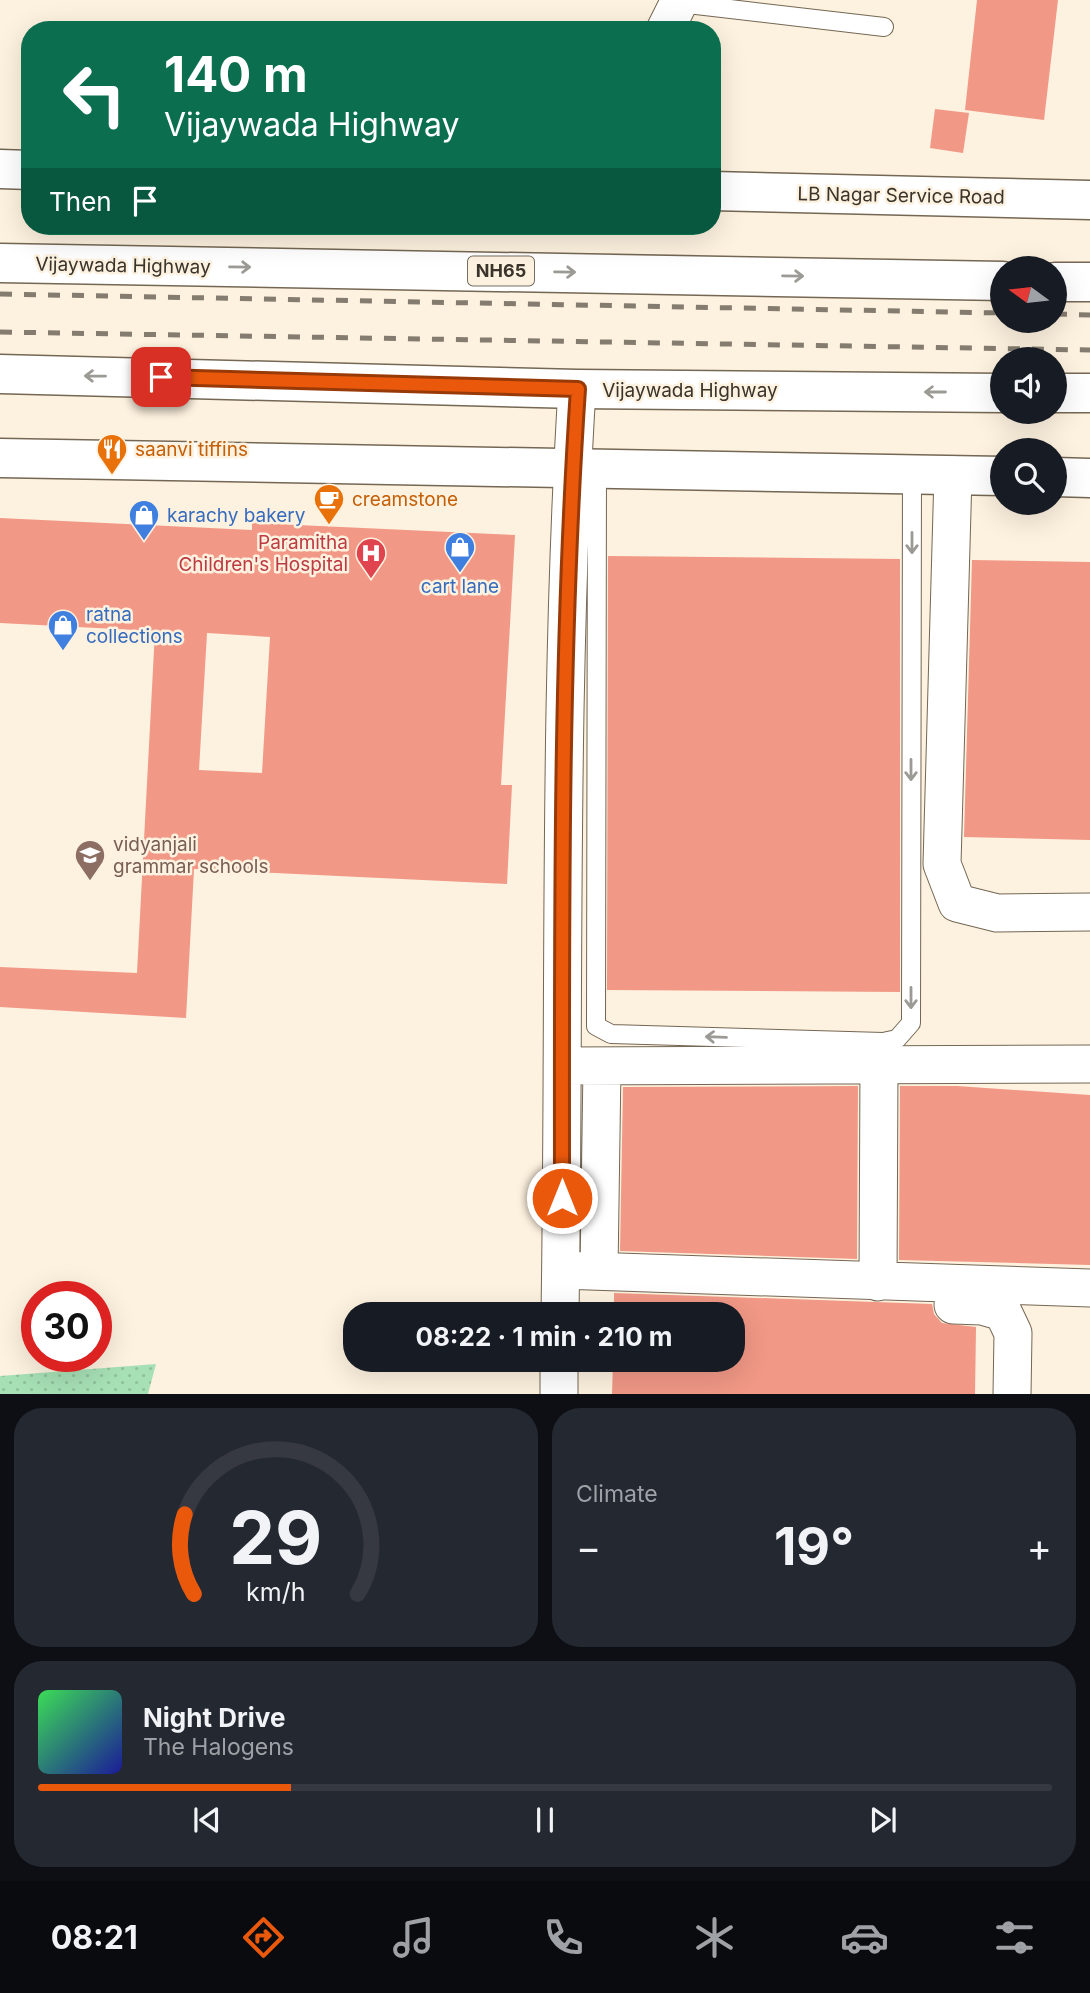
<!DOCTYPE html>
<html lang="en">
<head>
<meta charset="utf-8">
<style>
	body { margin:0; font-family:Inter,sans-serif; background:#242831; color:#f1f3f6; height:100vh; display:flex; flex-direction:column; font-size:26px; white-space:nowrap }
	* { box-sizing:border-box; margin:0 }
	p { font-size:23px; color:#9ea1a6 }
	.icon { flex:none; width:38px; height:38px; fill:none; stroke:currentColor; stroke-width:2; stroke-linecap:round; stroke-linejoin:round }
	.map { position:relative; height:1394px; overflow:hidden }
	.panel { display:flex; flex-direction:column; gap:14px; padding:14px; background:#0d0f14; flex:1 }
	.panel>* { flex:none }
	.guide { position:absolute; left:21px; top:21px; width:700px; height:214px; border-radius:28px; box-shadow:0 7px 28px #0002; background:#0b6e4f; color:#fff; overflow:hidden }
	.needle { width:46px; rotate:285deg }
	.fabs { position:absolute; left:990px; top:256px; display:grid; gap:14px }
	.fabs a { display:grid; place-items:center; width:77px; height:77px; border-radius:50%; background:#171b24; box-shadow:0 7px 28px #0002; font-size:35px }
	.speed { position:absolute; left:21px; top:1281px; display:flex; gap:14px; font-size:35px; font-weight:700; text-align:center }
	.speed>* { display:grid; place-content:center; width:91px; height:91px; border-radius:50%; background:#171b24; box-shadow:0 7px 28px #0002; line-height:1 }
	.speed .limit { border:10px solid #d22; background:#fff; color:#111 }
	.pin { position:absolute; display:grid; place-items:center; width:60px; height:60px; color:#fff; margin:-30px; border-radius:14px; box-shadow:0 4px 10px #0006 }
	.me { position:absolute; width:77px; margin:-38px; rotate:0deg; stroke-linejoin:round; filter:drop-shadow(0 0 5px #0008) }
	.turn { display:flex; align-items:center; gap:24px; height:147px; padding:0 28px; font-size:32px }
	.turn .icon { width:91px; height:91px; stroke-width:2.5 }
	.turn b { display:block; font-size:49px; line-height:60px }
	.then { display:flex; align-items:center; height:66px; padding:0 28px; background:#0003; gap:14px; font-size:26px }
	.big { font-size:52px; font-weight:700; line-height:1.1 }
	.panel .widget { flex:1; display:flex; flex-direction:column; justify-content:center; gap:10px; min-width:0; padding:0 24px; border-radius:28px; background:#242831 }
	.panel .dial { align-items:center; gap:0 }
	.dial svg { height:182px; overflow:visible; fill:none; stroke:#363941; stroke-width:7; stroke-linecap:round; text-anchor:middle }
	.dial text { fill:#f1f3f6; stroke:none }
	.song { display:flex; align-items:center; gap:21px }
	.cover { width:84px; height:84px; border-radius:10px; background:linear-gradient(135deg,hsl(130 70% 55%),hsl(240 70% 35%)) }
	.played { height:7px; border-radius:4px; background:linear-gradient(90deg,#ea580c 25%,#363941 25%) }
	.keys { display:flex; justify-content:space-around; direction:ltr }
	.heat { display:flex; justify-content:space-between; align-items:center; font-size:38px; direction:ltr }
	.panel .tiles { flex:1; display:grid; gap:14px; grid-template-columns:1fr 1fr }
	.widget:last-child { grid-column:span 2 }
	.trip { position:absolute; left:343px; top:1302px; width:402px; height:70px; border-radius:28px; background:#171b24; box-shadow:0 7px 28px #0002; font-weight:700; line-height:70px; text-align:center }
	.menu { display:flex; height:112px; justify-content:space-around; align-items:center; background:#090b0e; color:#9ea1a6 }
	.menu .icon { width:49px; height:49px }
	.menu .selected { color:#ea580c }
	.menu b { font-size:32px; color:#f1f3f6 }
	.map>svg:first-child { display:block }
</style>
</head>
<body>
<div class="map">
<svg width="1090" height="1395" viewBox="0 0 1090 1395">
	<defs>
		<pattern id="green-dots" width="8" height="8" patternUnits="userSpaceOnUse" patternTransform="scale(1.75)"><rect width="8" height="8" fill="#a7e0b5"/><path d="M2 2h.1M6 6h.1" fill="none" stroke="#90c19c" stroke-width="1.8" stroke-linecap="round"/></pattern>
	</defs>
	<rect width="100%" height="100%" fill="#fdf1df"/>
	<path fill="url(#green-dots)" d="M 156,1364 L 148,1394 L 0,1394 L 0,1376 Z"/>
	<path fill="#f19886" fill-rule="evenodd" d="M 977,0 L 1058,0 L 1044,120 L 965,110 Z
		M 935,109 L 969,113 L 963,153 L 930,148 Z
		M 0,518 L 252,530 L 252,523 L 515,535 L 501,785 L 512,785 L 507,884 L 194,869 L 186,1018 L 0,1007 L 0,967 L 137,973 L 155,631 L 0,623 ZM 207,633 L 270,637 L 262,773 L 199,770 Z
		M 608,556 L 900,559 L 900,992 L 607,990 Z
		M 972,560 L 1090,562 L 1090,840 L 964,837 Z
		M 858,1086 L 857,1259 L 620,1251 L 623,1087 Z
		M 900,1086 L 957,1086 L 1090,1095 L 1090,1265 L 899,1260 Z
		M 614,1293 L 932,1304 L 934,1314 L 942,1323 L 976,1327 L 975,1395 L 612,1395 L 613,1360 L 733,1360 L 733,1314 L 614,1314 Z"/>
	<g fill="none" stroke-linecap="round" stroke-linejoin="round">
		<g stroke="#746753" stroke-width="20">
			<path id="lane" d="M 679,3 L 884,27
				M 597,468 L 596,1026 L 611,1034 L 883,1042 L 897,1039 L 911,1023 L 912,475"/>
		</g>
		<g stroke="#746753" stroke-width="39">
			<path id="street" d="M 665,30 L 680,0
				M 953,475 L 942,864 L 957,903 L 997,913 L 1090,912
				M 562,1066 L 1090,1064
				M 561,1270 L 1090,1288
				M 599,1271 L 602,1066
				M 878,1282 L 879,1065
				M 953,1305 L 982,1306 L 1003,1312 L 1013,1333 L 1012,1395
				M 560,1314 C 565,1006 558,697 577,389
				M 559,1395 L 559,1360"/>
		</g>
		<g stroke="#746753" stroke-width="41">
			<path id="secondary" d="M 0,169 L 30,170
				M 712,191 L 1090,200
				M 0,458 L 1003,476
				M 1055,477 L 1090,478"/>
		</g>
		<g stroke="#746753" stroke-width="41">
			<path id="highway" d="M 0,263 L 1003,281
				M 1055,282 L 1090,282
				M 0,374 L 577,389 L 1003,393
				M 1055,393 L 1090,393"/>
		</g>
		<use href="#lane" stroke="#fff" stroke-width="18"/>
		<use href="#street" stroke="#fff" stroke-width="37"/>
		<use href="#secondary" stroke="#fff" stroke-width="38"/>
		<use href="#highway" stroke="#fff" stroke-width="38"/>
		<path stroke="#847c6f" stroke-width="5" stroke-dasharray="12 12" stroke-linecap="butt" d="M 0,294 L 1003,313
			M 1055,314 L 1090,315
			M 0,332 L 1090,350"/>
	</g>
	<defs><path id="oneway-shaft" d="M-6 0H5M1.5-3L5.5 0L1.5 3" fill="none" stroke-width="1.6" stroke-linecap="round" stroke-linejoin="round" transform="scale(1.75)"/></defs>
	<g stroke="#9c9a95">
		<use href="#oneway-shaft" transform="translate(240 267) rotate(1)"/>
		<use href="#oneway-shaft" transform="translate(565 272) rotate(1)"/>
		<use href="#oneway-shaft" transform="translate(793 276) rotate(1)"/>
		<use href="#oneway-shaft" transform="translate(95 376) rotate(-179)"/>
		<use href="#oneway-shaft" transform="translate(935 392) rotate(-180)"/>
		<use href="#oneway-shaft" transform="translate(912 543) rotate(90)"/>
		<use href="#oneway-shaft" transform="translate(911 770) rotate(90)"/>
		<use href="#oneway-shaft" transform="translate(911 998) rotate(90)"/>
		<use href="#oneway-shaft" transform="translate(716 1037) rotate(-178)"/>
	</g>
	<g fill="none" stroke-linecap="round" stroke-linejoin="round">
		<g stroke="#983908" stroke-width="18">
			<path id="route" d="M 161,377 L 578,389 C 560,658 562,929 562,1198"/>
		</g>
		<use href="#route" stroke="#ea580c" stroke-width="12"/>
	</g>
	<defs>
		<g id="restaurant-pin" transform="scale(1.575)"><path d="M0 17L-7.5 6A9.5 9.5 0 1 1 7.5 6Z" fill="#e8710a" stroke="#fdf1df"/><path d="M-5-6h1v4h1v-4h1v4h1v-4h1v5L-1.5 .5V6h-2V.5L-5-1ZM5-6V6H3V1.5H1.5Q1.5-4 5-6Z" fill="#fff"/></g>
		<g id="cafe-pin" transform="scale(1.575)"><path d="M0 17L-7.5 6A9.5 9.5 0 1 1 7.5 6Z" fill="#e8710a" stroke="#fdf1df"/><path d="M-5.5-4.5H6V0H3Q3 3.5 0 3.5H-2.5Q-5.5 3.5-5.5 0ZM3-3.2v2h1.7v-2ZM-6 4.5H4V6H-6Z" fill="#fff"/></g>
		<g id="shop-pin" transform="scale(1.575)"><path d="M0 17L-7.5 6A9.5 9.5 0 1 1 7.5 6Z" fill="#3f7fe0" stroke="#fdf1df"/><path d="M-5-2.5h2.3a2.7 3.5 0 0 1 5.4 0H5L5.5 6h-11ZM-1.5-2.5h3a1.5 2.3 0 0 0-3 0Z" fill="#fff"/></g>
		<g id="hospital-pin" transform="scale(1.575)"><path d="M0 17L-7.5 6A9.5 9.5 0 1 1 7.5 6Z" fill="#e0444e" stroke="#fdf1df"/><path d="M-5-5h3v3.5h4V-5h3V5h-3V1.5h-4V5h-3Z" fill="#fff"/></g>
		<g id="school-pin" transform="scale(1.575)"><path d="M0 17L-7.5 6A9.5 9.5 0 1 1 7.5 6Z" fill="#8d6e63" stroke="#fdf1df"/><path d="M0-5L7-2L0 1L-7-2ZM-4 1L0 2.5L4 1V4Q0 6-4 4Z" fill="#fff"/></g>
	</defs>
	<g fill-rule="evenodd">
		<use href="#restaurant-pin" x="112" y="449"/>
		<use href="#cafe-pin" x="329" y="499"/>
		<use href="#shop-pin" x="144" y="515"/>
		<use href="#shop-pin" x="460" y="547"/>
		<use href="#hospital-pin" x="371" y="553"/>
		<use href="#shop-pin" x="63" y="625"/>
		<use href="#school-pin" x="90" y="855"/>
	</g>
	<g text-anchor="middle" stroke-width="5" stroke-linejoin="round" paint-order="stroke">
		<rect fill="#fdf1df" stroke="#746d61" stroke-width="2" x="468" y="256.5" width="66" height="29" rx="5"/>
		<g font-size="18" font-weight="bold" fill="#3a342b">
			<text x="501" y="277">NH65</text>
		</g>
		<g font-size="19" fill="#3a342b" stroke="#fdf1df">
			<text transform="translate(901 195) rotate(1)" y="7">LB Nagar Service Road</text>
			<text transform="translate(123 265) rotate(1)" y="7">Vijaywada Highway</text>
			<text x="690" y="397">Vijaywada Highway</text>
		</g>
		<g font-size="19" fill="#c56008" stroke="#fdf1df" text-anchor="start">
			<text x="135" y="456">saanvi tiffins</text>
			<text x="352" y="506">creamstone</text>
		</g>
		<g font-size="19" fill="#366cbe" stroke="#fdf1df" text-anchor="start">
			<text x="167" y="522">karachy bakery</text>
			<text x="460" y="593" text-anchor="middle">cart lane</text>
			<text x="86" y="621">ratna<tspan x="86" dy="22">collections</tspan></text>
		</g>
		<g font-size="19" fill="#be3a42" stroke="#fdf1df" text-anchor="end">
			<text x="348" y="549">Paramitha<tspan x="348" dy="22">Children's Hospital</tspan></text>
		</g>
		<g font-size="19" fill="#785e54" stroke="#fdf1df" text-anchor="start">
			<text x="113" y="851">vidyanjali<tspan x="113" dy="22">grammar schools</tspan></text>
		</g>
	</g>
</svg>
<div class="fabs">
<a><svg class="needle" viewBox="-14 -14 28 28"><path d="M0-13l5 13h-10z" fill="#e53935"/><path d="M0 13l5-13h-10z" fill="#9ea1a6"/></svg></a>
<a><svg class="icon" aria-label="sound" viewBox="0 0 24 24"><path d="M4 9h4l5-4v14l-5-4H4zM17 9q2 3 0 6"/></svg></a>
<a><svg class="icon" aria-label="search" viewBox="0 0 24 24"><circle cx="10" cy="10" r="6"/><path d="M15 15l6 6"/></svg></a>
</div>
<div class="speed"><div class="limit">30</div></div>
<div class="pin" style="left:161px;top:377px;background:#d93025"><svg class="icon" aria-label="arrive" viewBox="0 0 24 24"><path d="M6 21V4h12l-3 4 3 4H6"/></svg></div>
<svg class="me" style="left:562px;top:1198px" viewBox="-20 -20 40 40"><circle r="17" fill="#ea580c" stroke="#fff" stroke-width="3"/><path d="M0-11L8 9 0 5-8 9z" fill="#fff"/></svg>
<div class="trip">08:22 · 1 min · 210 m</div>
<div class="guide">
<div class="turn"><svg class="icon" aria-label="left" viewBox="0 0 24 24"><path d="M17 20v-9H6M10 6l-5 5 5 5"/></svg><div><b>140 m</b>Vijaywada Highway</div></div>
<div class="then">Then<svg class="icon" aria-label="arrive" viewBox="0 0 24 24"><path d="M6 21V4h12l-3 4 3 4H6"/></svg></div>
</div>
</div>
<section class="panel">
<div class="tiles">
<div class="widget dial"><svg viewBox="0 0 100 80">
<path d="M14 69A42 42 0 1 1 86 69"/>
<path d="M14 69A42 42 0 0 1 10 34" stroke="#ea580c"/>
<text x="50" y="56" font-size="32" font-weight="700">29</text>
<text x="50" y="72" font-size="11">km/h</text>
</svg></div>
<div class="widget"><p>Climate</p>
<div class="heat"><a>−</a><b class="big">19°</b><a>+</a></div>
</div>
<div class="widget">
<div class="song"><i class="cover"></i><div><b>Night Drive</b><p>The Halogens</p></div></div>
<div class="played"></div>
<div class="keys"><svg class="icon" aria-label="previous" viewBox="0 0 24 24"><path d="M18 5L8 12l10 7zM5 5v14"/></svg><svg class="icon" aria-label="pause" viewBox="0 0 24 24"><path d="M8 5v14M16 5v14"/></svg><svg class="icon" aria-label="next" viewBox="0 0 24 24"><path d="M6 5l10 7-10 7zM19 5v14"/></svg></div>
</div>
</div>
</section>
<nav class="menu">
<b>08:21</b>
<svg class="icon selected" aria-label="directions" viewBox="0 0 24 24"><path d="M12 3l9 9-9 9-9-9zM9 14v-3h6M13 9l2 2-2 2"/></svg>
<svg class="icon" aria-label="music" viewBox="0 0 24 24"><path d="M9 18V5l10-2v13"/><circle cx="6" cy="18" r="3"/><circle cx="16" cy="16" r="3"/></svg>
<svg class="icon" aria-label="phone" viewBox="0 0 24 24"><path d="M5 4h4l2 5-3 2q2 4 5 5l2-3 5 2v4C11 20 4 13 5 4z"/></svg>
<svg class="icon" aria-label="climate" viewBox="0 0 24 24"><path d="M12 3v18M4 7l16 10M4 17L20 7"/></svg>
<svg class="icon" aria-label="car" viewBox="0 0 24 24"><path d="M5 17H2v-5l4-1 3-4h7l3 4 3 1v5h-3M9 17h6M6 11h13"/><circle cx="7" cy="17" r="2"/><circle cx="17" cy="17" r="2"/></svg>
<svg class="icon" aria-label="filters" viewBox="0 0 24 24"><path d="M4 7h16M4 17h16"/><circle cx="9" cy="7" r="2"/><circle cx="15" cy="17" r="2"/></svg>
</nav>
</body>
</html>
